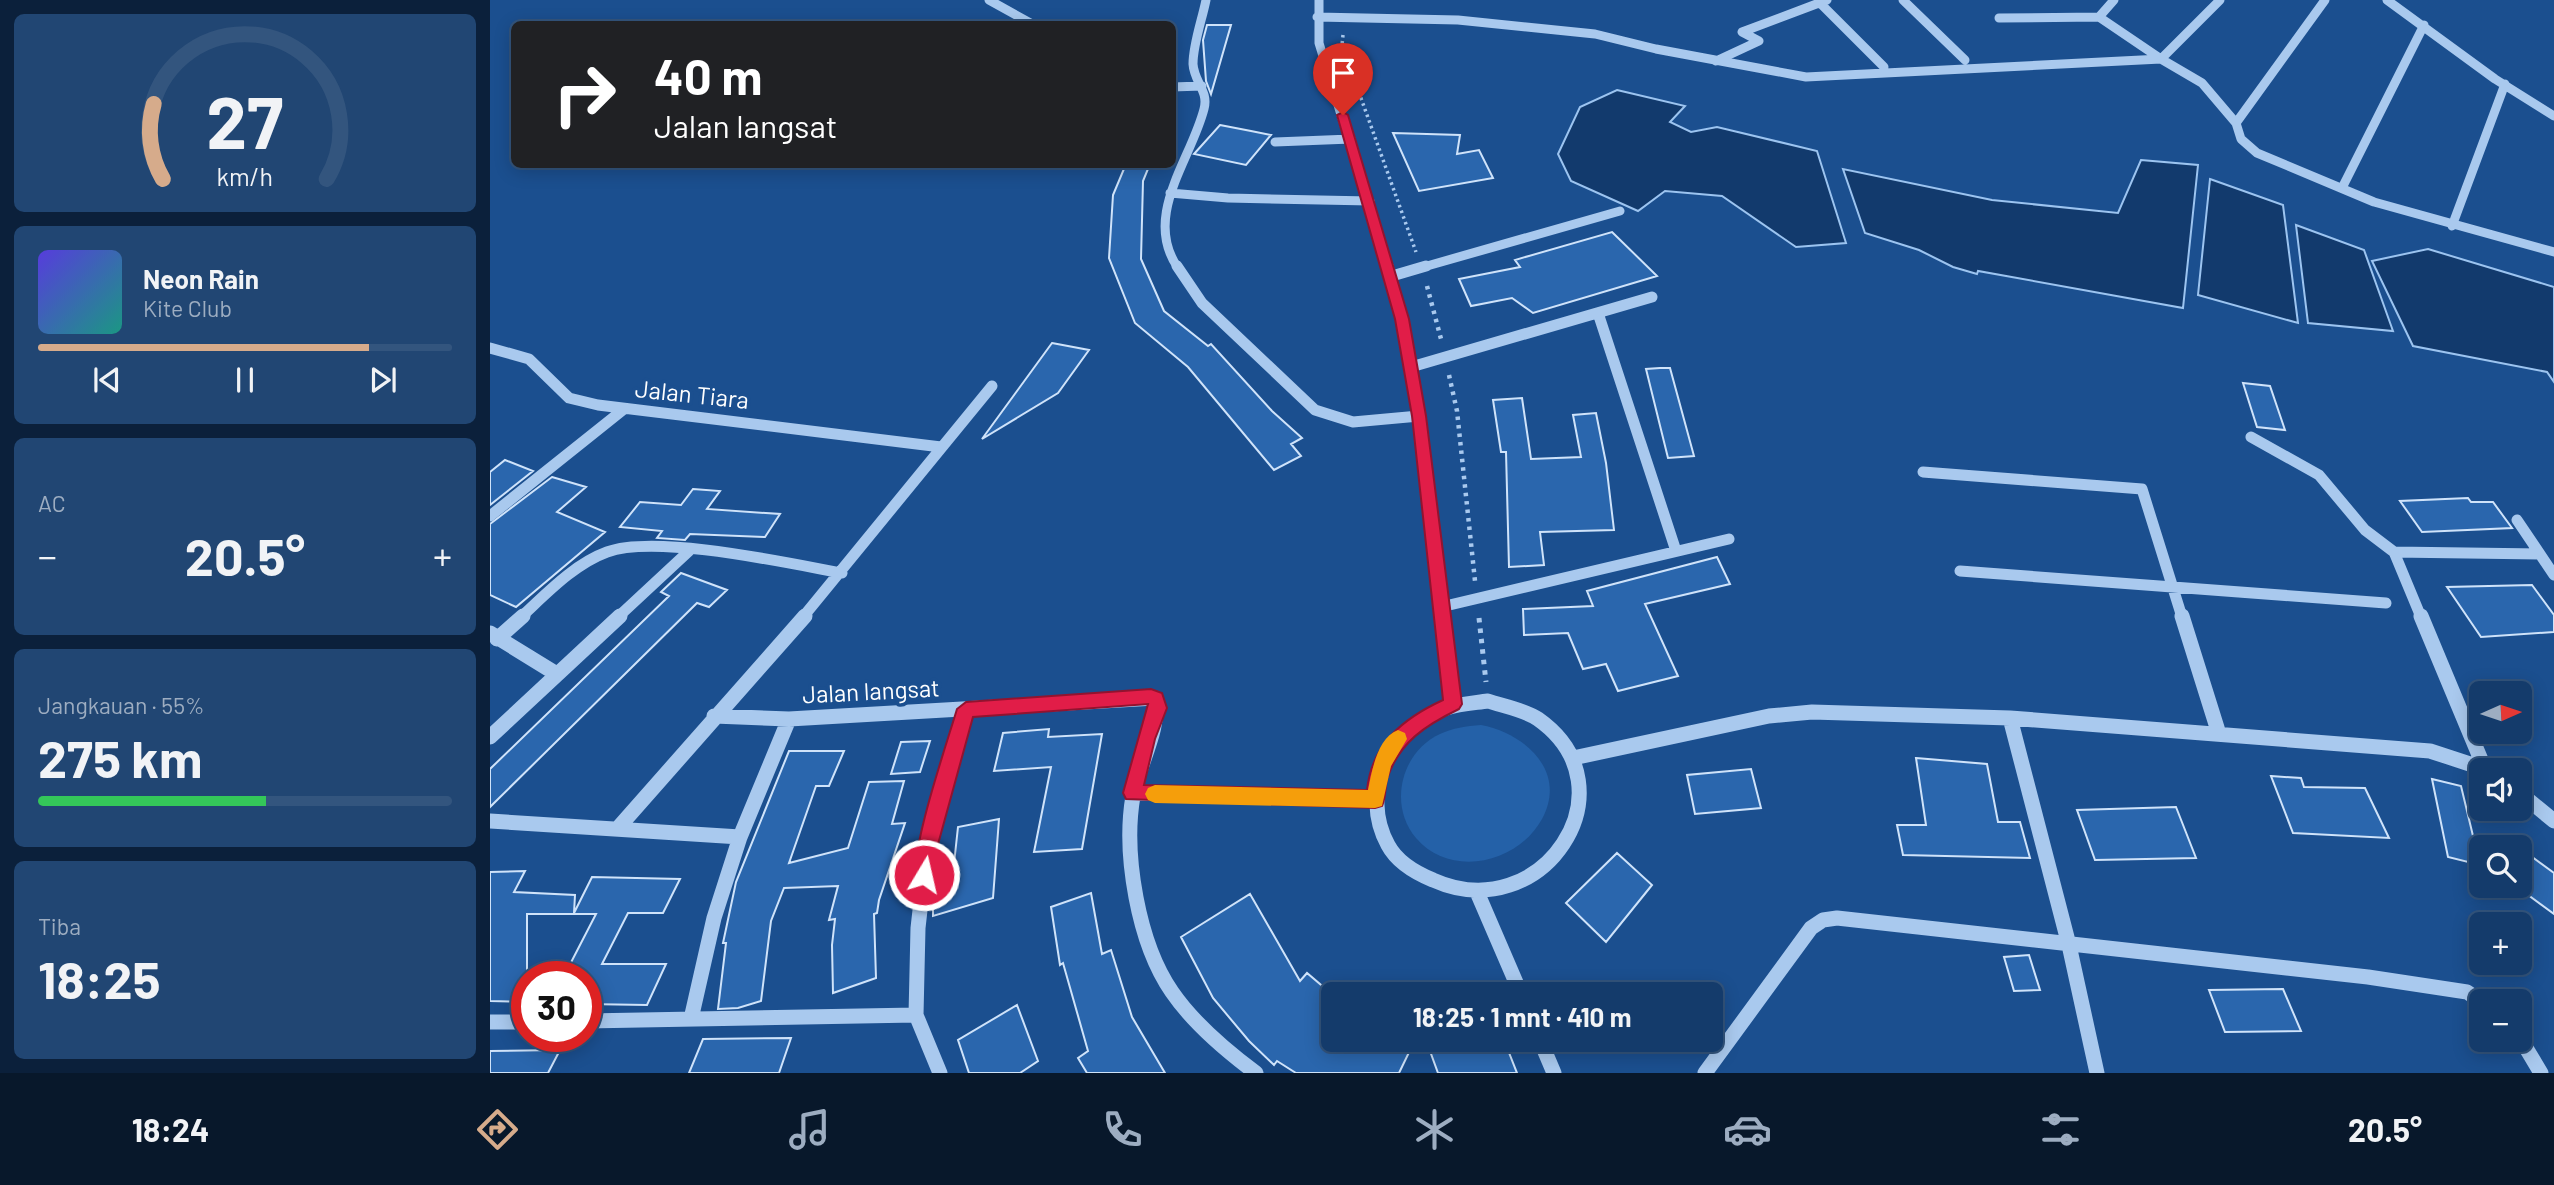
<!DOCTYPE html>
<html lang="id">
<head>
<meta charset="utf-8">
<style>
	body { margin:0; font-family:Barlow,sans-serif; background:#214673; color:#f1f3f6; height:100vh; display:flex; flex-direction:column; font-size:26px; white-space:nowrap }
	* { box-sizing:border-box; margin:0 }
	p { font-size:23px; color:#9dadc1 }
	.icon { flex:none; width:38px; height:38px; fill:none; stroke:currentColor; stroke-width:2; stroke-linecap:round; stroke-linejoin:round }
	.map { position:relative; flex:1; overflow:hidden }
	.drawer { display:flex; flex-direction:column; gap:14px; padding:14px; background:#0b203b; width:490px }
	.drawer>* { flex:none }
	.top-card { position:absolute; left:21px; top:21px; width:665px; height:147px; border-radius:10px; box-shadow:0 4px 18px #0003,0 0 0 2px #33557e; background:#202124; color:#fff; overflow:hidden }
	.needle { width:46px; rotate:87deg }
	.fabs { position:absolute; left:1979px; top:681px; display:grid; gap:14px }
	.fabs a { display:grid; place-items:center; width:63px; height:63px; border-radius:10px; background:#143b6b; box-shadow:0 4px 18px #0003,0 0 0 2px #33557e; font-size:35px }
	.speed { position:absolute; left:21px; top:961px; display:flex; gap:14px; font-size:35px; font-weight:700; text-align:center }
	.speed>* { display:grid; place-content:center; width:91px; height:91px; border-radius:50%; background:#143b6b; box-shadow:0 4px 18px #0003,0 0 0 2px #33557e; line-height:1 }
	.speed .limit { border:10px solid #d22; background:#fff; color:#111 }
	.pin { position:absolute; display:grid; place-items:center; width:60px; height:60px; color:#fff; margin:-72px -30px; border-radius:50% 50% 50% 0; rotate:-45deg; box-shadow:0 0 7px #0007 }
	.pin .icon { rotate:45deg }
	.me { position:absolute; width:77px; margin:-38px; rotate:9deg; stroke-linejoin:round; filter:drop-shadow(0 0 5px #0008) }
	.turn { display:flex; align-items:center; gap:24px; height:147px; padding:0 28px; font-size:32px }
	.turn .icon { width:91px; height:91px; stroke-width:2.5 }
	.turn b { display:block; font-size:49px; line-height:60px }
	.big { font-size:52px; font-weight:700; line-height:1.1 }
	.drawer .tile { flex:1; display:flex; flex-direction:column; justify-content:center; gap:10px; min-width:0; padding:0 24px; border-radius:10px; background:#214673 }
	.drawer .dial { align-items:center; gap:0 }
	.dial svg { height:182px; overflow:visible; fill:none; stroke:#33557e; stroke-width:7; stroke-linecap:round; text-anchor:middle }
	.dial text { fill:#f1f3f6; stroke:none }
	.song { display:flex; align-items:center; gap:21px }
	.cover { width:84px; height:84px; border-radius:10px; background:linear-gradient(135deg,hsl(250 70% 55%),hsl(170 70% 35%)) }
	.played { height:7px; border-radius:4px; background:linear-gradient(90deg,#d6ab8b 80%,#33557e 80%) }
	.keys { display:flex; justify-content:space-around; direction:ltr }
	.heat { display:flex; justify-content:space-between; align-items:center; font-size:38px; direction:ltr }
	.charge { height:10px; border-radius:5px; background:linear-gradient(90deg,#34c759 55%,#33557e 0) }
	.trip { position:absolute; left:831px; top:982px; width:402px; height:70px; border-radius:10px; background:#143b6b; box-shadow:0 4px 18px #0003,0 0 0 2px #33557e; font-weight:700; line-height:70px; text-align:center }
	.menu { display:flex; height:112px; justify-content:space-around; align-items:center; background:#08182b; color:#9dadc1 }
	.menu .icon { width:49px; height:49px }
	.menu .current { color:#d6ab8b }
	.menu b { font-size:32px; color:#f1f3f6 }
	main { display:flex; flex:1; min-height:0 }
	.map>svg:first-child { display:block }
</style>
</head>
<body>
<main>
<section class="drawer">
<div class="tile dial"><svg viewBox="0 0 100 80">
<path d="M14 69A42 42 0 1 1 86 69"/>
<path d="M14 69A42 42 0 0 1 10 36" stroke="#d6ab8b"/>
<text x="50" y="56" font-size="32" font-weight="700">27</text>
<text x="50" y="72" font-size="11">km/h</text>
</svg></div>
<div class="tile">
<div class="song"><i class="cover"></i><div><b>Neon Rain</b><p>Kite Club</p></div></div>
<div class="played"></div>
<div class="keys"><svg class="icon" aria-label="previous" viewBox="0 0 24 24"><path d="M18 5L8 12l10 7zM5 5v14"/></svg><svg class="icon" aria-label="pause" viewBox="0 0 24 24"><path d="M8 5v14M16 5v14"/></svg><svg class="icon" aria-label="next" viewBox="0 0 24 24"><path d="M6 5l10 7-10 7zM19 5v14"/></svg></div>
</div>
<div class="tile"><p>AC</p>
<div class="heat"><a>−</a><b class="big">20.5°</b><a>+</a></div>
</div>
<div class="tile"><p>Jangkauan · 55%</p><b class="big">275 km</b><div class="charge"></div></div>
<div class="tile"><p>Tiba</p><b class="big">18:25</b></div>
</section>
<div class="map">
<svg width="2064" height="1073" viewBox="0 0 2064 1073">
	<rect width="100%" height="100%" fill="#1b4f8f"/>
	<path fill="#2461a8" d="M 991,725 C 1034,733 1078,771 1052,819 C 1028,863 961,879 926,838 C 898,805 911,752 950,734 C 963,728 976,726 991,725 Z"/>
	<path fill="#123a6d" stroke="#9cc4f0" stroke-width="2" d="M 1127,90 L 1195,106 L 1180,122 L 1201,132 L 1227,127 L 1327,151 L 1356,243 L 1306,247 L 1232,196 L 1175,191 L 1148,211 L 1081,181 L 1068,154 L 1090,107 Z
		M 1651,160 L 1708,165 L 1693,308 L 1488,271 L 1487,274 L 1463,267 L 1429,250 L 1375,233 L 1353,169 L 1502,200 L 1628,213 Z
		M 1720,179 L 1793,205 L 1808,323 L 1708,295 Z
		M 1806,225 L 1874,250 L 1903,331 L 1818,323 Z
		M 1938,249 L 2064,287 L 2064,382 L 2057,372 L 1923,346 L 1882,261 Z"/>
	<path fill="#2a66ad" stroke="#cfe3fa" stroke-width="2" d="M 717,25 L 741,25 L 721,94 L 716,81 L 713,40 Z
		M 730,125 L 761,131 L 781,135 L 756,165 L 704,154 Z
		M 903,133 L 970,135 L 967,154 L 989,150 L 1003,178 L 929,191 Z
		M 636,164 L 660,164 L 653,181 L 651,259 L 674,311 L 718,346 L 721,344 L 782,411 L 812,438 L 801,444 L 811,456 L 784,470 L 698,367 L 645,323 L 619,258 L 623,195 Z
		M 1122,232 L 1167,276 L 1043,313 L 1022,298 L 981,306 L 969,279 L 1030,267 L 1025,260 Z
		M 562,343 L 599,350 L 568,393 L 492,439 Z
		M 1170,368 L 1180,368 L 1204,456 L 1178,458 L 1156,369 Z
		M 1753,383 L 1780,386 L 1795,430 L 1767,427 Z
		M 1032,398 L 1041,459 L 1091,457 L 1083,415 L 1106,413 L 1116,463 L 1124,530 L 1050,532 L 1054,565 L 1019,567 L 1016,452 L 1011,452 L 1003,400 Z
		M 15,460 L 43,471 L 0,505 L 0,472 Z
		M 62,477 L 96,487 L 67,512 L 115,532 L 26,607 L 0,595 L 0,524 Z
		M 203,489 L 230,491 L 217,509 L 290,514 L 275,537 L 200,534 L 195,540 L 167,538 L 172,531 L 130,527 L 150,502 L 191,505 Z
		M 1978,498 L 1981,502 L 2003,502 L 2022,528 L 1932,532 L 1910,501 Z
		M 1227,557 L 1240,584 L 1155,604 L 1188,676 L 1128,691 L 1116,664 L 1093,669 L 1078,633 L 1034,635 L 1033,609 L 1103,606 L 1097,591 Z
		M 191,573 L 237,590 L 219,607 L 207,603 L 0,807 L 0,769 L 179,596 L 171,592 Z
		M 2042,585 L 2064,615 L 2064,632 L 1991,637 L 1957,587 Z
		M 559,729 L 558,737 L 612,734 L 592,849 L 544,852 L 561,767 L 504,771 L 513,733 Z
		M 440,741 L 430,772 L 401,774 L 411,742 Z
		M 299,751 L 354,751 L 339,786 L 326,786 L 299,863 L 358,848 L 379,782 L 414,781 L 402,824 L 415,823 L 389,900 L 387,913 L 384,914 L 386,978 L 343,993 L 342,945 L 345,919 L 339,920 L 348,886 L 294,888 L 281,921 L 271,1001 L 248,1008 L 228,1009 L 236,943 L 233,943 L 246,882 Z
		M 1426,758 L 1497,764 L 1508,822 L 1530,822 L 1540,858 L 1413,855 L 1407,825 L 1436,825 Z
		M 1261,769 L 1271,808 L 1205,814 L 1197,775 Z
		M 1781,776 L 1811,778 L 1814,787 L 1875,788 L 1899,838 L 1803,833 Z
		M 1942,779 L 1971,786 L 1990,865 L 1958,857 Z
		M 1686,807 L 1706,858 L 1605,860 L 1587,810 Z
		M 509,819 L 503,898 L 443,916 L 443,888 L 462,882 L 468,827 Z
		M 2030,848 L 2064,873 L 2064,914 L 2026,886 L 2030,886 Z
		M 1127,853 L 1162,885 L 1116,942 L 1076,903 Z
		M 35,871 L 24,892 L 85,895 L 84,913 L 102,877 L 190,879 L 173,913 L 138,913 L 112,964 L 176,964 L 157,1005 L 96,1004 L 96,976 L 74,976 L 106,914 L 37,914 L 37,1002 L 0,1001 L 0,872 Z
		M 601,893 L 612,954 L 621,950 L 642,1017 L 675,1073 L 597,1073 L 588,1058 L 598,1051 L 573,963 L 570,965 L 561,907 Z
		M 760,894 L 810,981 L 817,973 L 844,996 L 844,1040 L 925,1040 L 909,1073 L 806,1073 L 787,1061 L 784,1065 L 759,1041 L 723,998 L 691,937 Z
		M 1539,955 L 1550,990 L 1524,991 L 1514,957 Z
		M 1793,989 L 1811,1031 L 1735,1032 L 1719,990 Z
		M 527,1005 L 548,1061 L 530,1073 L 479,1073 L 468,1040 Z
		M 301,1038 L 289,1073 L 199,1073 L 213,1039 Z
		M 936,1040 L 1014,1040 L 1027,1073 L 948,1073 Z
		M 70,1050 L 58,1073 L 0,1073 L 0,1051 Z"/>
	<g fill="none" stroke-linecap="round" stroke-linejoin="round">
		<path stroke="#a9c9ee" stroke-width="3.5" stroke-dasharray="2.5 3.5" stroke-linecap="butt" d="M 853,35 L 852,45 L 926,252"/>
		<path stroke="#a9c9ee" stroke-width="4.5" stroke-dasharray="3.5 5" stroke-linecap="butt" d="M 937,286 L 951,339
			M 959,375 L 967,411 L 985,581"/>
		<path stroke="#a9c9ee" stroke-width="5" stroke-dasharray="4.5 6" stroke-linecap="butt" d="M 989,618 L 996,682"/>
		<path stroke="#a9c9ee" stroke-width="9" d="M 499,0 L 542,24
			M 829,0 L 829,43 L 898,268
			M 1413,0 L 1475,60
			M 1624,0 L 1609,17 L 1671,59 L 1730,0
			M 1897,0 L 2005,79 L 2064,116
			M 1330,3 L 1394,67
			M 827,17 L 968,20 L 1105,34 L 1166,49 L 1316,77 L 1671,59 L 1712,83 L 1746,123 L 1835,0
			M 1509,18 L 1609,17
			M 1226,61 L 1269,41 L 1252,32 L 1337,0
			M 682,87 L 712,86
			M 1746,123 L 1751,139 L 1767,153 L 1884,202 L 2064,252
			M 785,142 L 861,139
			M 1852,188 L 1934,25
			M 680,193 L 738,198 L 880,201
			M 1962,226 L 2015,84
			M 688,268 C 652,216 701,160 714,109 C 719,91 704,82 703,64 C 703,44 712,20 716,0
			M 930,268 L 1130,211"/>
		<path stroke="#a9c9ee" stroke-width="11" d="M 687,266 L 712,303 L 825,410 L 863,422 L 929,416
			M 898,266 C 929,381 939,499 953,617
			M 902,276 L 936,266
			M 1108,313 L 1186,551
			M 0,348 L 39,359 L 79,398 L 108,405 L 451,447
			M 921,367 L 1162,297
			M 1761,437 L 1829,475 L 1875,530 L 1904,552 L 1931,617
			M 1433,472 L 1652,489 L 1692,617
			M 0,516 L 134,409
			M 2027,520 L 2064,575
			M 1904,552 L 2050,554
			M 1470,571 L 1896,603
			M 951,607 L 1239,539
			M 31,617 C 56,594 84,564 117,552 C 166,534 297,563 352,573
			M 128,617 L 199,551
			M 313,617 L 502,386"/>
		<path stroke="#a9c9ee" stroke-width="15" d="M 953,616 L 963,704
			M 1692,616 L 1729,734
			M 1931,616 L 1994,767
			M 0,633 L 65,673
			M 7,639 L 33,616
			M 998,701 C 1013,706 1035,710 1048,719 C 1146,788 1052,929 943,880 C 926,873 907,862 898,845 C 869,793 900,726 956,708 C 969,704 984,703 998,701 Z
			M 224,716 L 299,719 L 665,698 C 671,729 648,766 643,796 C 633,854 648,943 682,992 C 704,1024 735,1050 766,1073
			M 1520,718 L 1579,945 L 1607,1073
			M 0,737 L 130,616
			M 1083,758 L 1279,716 L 1322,712 L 1520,718 L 1940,751 L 1998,770
			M 642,793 L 885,799
			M 2030,793 L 2064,821
			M 0,821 L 250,837
			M 128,828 L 315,616
			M 987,892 L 1031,994
			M 201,1019 L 224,918 L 250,837 L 299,719
			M 96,1021 L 426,1015
			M 0,1022 L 37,1022
			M 2030,1038 L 2051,1073
			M 1050,1040 L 1064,1073
			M 450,1073 L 426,1015 L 428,928 L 437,848 L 476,709
			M 1215,1073 L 1321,928 L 1333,920 L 1347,918 L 1878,977 L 1977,992 L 1992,1002"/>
	</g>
	<path fill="#e11d48" stroke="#92132f" stroke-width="2" d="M 853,112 L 858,115 L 919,319 L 936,416 L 972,704 L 969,709 C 936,725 909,742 897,779 C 895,788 896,797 892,806 L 885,808 L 636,799 L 633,793 L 658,704 L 483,717 L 447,848 L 441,882 L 434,884 L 427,882 C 417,858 458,740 467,709 L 476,702 L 661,689 L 672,693 L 677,708 L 665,739 L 654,785 L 877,790 C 882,743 914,718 953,700 L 922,416 L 905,319 L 847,115 Z"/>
	<path fill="#f59e0b" d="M 908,730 L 915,733 L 917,739 L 901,766 L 892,806 L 885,808 L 665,803 L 658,800 L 655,794 L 658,788 L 665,785 L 878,790 C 882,771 887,738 908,730 Z"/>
	<g text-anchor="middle" stroke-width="7" stroke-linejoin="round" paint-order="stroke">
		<g font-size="24" fill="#fff" stroke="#1b4f8f">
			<text transform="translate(202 395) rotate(6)" y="8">Jalan Tiara</text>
			<text transform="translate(381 692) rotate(-3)" y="8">Jalan langsat</text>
		</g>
	</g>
</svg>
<div class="fabs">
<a><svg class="needle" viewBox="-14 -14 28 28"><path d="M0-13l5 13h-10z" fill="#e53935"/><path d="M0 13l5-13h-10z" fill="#9dadc1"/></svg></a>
<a><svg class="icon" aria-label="sound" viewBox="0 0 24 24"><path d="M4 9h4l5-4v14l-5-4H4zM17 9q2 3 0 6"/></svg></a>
<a><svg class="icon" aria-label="search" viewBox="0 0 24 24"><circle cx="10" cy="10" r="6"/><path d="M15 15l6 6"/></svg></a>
<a>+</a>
<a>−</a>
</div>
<div class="speed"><div class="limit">30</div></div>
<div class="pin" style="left:853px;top:115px;background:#d93025"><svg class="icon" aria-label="arrive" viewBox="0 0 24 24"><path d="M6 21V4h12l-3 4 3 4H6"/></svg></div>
<svg class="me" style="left:434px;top:875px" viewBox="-20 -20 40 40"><circle r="17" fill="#e11d48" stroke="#fff" stroke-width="3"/><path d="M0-11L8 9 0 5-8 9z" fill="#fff"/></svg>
<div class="trip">18:25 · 1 mnt · 410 m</div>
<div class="top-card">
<div class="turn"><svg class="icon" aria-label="right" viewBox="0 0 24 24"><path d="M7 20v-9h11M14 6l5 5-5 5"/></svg><div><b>40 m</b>Jalan langsat</div></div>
</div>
</div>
</main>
<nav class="menu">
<b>18:24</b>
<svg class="icon current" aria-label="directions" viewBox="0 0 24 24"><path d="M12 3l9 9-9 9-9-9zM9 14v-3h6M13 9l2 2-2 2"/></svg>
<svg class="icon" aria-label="music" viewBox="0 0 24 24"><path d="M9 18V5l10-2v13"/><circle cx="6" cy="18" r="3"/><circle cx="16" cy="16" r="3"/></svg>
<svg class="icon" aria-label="phone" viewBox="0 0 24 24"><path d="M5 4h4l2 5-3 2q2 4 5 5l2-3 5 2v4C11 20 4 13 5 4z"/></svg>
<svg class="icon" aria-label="climate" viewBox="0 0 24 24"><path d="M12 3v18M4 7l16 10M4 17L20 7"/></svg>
<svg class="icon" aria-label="car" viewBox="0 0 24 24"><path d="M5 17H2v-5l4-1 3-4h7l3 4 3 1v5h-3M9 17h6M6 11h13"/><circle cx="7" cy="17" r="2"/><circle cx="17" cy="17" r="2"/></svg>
<svg class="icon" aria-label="filters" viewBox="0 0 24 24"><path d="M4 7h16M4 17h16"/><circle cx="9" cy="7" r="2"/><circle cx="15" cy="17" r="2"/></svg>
<b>20.5°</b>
</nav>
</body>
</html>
